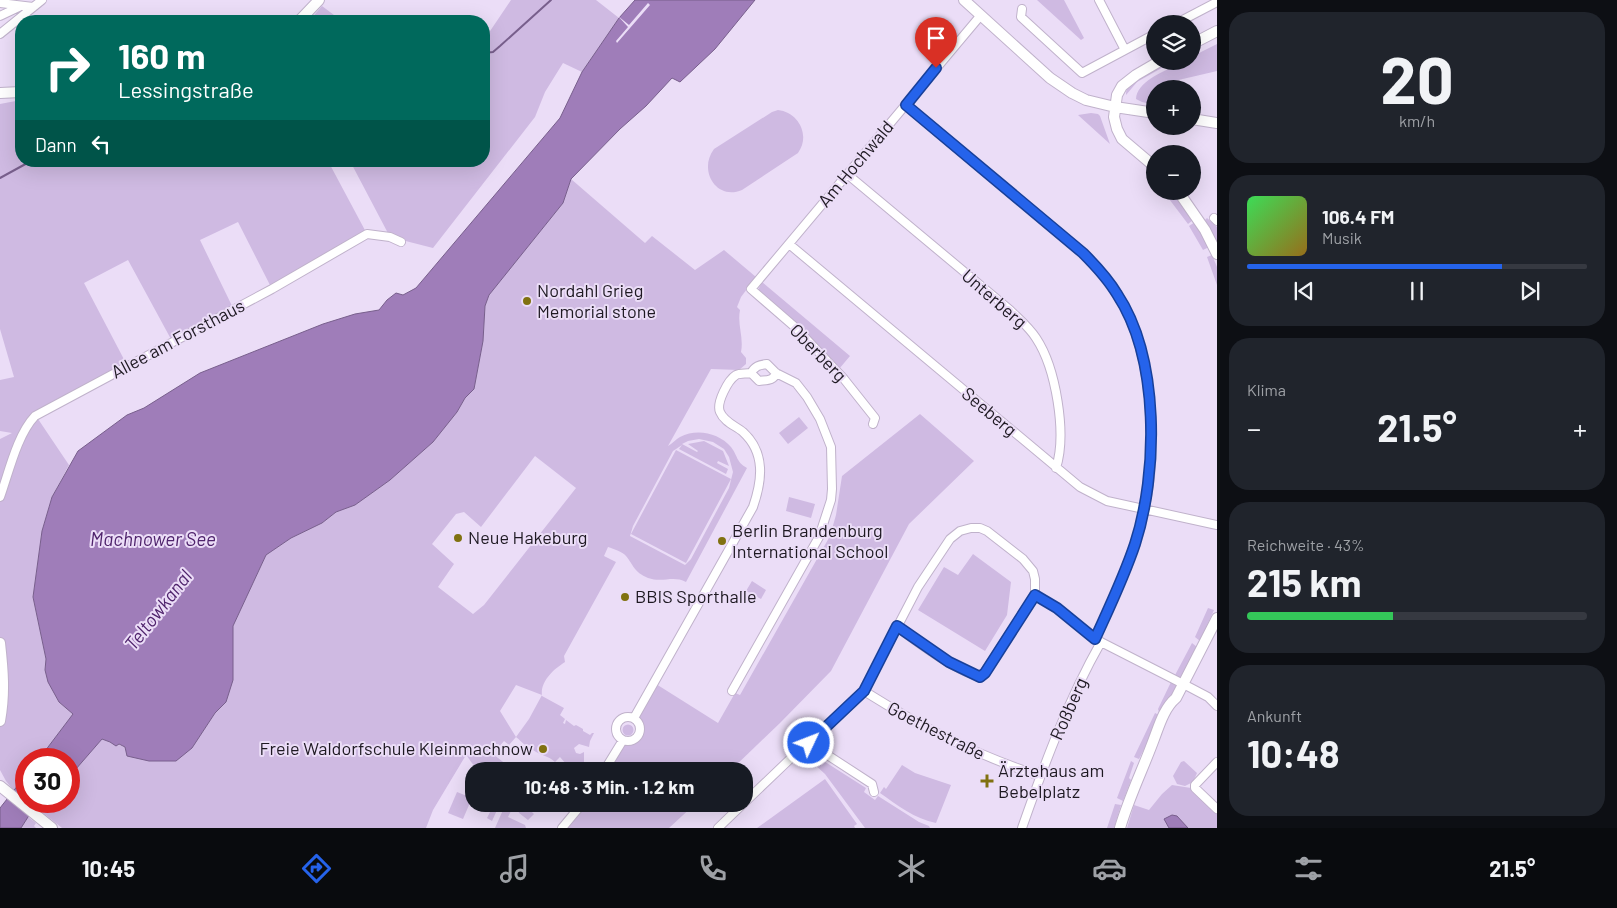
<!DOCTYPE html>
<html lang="de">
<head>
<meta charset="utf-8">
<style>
	body { margin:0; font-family:Barlow,sans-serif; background:#20242c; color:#f1f3f6; height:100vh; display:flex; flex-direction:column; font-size:19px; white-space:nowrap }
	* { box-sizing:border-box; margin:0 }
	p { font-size:16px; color:#9ea1a6 }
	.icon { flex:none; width:28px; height:28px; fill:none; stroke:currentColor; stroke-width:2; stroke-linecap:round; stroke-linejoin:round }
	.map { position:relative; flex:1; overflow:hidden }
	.drawer { display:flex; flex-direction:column; gap:12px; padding:12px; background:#0d0f14; width:400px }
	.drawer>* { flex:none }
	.hud { position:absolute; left:15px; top:15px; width:475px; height:152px; border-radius:20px; box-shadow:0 5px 20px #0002; background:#00695c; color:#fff; overflow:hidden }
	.buttons { position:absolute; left:1146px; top:15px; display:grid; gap:10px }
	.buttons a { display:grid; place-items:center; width:55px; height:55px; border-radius:50%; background:#171b24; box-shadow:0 5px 20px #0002; font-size:25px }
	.speed { position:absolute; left:15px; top:748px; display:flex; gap:10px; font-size:25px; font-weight:700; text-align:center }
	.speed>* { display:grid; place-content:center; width:65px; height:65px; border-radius:50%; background:#171b24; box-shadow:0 5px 20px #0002; line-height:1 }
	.speed .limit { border:8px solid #d22; background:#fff; color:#111 }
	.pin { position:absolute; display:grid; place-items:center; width:42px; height:42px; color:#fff; margin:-51px -21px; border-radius:50% 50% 50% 0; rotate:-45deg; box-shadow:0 0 5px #0007 }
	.pin .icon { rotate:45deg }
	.me { position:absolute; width:55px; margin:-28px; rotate:47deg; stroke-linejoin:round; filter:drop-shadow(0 0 4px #0008) }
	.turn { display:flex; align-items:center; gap:18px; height:105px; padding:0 20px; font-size:22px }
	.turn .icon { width:65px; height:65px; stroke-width:2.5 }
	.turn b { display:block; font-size:35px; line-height:42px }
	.then { display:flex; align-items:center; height:48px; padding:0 20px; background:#0003; gap:10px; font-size:19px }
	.big { font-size:38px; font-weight:700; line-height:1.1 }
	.drawer .tile { flex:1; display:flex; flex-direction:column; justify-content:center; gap:8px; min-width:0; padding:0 18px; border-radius:20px; background:#20242c }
	.drawer .dial { align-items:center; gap:0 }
	.dial b { font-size:65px; line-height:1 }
	.song { display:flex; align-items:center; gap:15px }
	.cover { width:60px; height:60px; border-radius:8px; background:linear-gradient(135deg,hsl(130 70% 55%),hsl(40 70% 35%)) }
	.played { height:5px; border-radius:2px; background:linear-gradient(90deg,#2563eb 75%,#363941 75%) }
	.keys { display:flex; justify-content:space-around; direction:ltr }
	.heat { display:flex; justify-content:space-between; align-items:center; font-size:28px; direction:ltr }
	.charge { height:8px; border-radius:4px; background:linear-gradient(90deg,#34c759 43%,#363941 0) }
	.trip { position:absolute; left:465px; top:762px; width:288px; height:50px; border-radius:20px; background:#171b24; box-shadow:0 5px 20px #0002; font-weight:700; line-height:50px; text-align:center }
	.menu { display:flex; height:80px; justify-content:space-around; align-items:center; background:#090b0e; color:#9ea1a6 }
	.menu .icon { width:35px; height:35px }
	.menu .on { color:#2563eb }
	.menu b { font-size:22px; color:#f1f3f6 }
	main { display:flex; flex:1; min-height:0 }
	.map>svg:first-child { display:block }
</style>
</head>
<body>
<main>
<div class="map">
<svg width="1217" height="828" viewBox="0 0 1217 828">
	<rect width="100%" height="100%" fill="#ebddf7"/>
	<path fill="#cfbae2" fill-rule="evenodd" d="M 511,0 L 596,0 L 619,18 L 582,72 L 563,63 L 545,92 L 535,117 L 433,248 L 390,237 L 350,161 L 484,161 L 484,40 Z
		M 1037,0 L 1064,0 L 1084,38 L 1081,40 Z
		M 322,6 L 342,21 L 309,21 Z
		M 1217,44 L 1217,71 L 1170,82 L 1169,89 L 1155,89 L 1155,105 L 1142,102 L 1136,99 C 1137,82 1161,73 1174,66 L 1178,66 L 1184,61 L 1192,61 L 1193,56 Z
		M 1168,61 L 1174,61 L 1137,82 L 1126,95 C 1125,79 1156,68 1168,61 Z
		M 21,100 L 21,161 L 328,161 L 367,234 L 272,289 L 238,222 L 200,240 L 234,310 L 172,341 L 128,260 L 84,283 L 128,367 L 36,416 L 69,465 L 52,497 L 42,531 L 33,597 L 46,659 L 45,670 L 59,702 L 73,714 L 39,759 L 26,759 L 26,775 L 14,791 L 6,781 L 0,770 L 0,439 L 12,433 L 0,431 L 0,380 L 14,377 L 0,329 L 0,104 Z
		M 778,110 C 798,112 811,135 798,153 L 742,190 C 716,201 698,170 714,149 L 772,112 Z
		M 1091,113 L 1098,114 L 1100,116 L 1110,144 L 1078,115 Z
		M 571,179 L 645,243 L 652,236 L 695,270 L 724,250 L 756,277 L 741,297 L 737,307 L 740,310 C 737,325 744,337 741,352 L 746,358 L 746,364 L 739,370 L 711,369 L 668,446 C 672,444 676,439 680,437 C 697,428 719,433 731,447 C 738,456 736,462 747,468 L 686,582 C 673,575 663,583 648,578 C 634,572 634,566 626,556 C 623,552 614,549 608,547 L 604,556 L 616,562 L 564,656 L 565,662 C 554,669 540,681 542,696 L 564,708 L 560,715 L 565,719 L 563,723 L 565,724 L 566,720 L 574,726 L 576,725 L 583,729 L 583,731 L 590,735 L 592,733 L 594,733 L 590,741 L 589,747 L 579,744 L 574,748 L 576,753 L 580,754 L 584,752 L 584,766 L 581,769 L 566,764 L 560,757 L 555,762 C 549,756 540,755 533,750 C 526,747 522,742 516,737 L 509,745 L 504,741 L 493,754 L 512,769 C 501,774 484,772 474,765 C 471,763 469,758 466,755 L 433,810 L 426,828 L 62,828 L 37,808 L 45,801 L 69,801 L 69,777 L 102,739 L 125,747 L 192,748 L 215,713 L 226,702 L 233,654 L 233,626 L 266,555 L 291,538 L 322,523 L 336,512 L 355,505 L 390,480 L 433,442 L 457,412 L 465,398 L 474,389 L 483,341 L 485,306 L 489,295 L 563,203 ZM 699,439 L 713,442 L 724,449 L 729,457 L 733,472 L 729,488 L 691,559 L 685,565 L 630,536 L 633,526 L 673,451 L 682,445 L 679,449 L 726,474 L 728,469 L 717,463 L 718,461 L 729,466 L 723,451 L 704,441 L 688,444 L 698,451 L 697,452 L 682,444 L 688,441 ZM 535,456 L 576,488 L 484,605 L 473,614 L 438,587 L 454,564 L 432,544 L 456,514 L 464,512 L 481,527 ZM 516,685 L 542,695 L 529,719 L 516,737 L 500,711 Z
		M 1163,191 L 1172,191 L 1193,220 L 1188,224 Z
		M 1207,218 L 1217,227 L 1217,243 L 1205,220 Z
		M 1195,222 L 1209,247 L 1203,250 L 1189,226 Z
		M 1212,255 L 1217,267 L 1217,285 L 1207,257 Z
		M 762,282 L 850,356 L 839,369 L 801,328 L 758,290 Z
		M 920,414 L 974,461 L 909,524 L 831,671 L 780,723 L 730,771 L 604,771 L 626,741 C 635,741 640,736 640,727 L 634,718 L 656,684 L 718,723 L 735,693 L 740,695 L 830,536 L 836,515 L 842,476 Z
		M 799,417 L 808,428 L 788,444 L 779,433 Z
		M 676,450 L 731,479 L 686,563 L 631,534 Z
		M 789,497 L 815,504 L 811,518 L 786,511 Z
		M 973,554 L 1011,582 L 1007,615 L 985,651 L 918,610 L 944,567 L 958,575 Z
		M 752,581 L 766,590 L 761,599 L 746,591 Z
		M 1208,608 L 1214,610 L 1200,641 L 1195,637 Z
		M 1192,643 L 1197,647 L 1180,679 L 1174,677 Z
		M 1171,682 L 1177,687 L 1163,713 L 1159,712 L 1158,709 Z
		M 1155,713 L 1161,716 L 1139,759 L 1134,757 Z
		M622.5 730a5.5 5.5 0 1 1 11 0a5.5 5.5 0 1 1-11 0Z
		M 808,747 L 810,748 L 808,751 L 866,788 L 864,792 L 875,800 L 878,796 L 919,822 L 929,826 L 930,828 L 865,828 L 825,774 L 803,754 L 802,752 Z
		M 1131,761 L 1134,763 L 1129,778 L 1131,780 L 1123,801 L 1117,798 Z
		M 1184,761 L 1197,773 L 1193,782 L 1185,786 L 1177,784 L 1173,776 L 1181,762 Z
		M 902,765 L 915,773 L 951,785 L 936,823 C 915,819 897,805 880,793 L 884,787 L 886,789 Z
		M 825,779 L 857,824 L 854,826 L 855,828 L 757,828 Z
		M 1172,785 L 1191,788 L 1217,812 L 1217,828 L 1127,828 L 1134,805 L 1149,810 L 1162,794 Z
		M 457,792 L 472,798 L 463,819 L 448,813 Z
		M 494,804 L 497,804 L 511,811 L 508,817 L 525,825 L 526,828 L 495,828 L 503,810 L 498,808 L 492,821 L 487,818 Z
		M 582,804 L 695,804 L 669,828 L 562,828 Z
		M 1115,804 L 1121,805 L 1114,828 L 1107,828 Z
		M 525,807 L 529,809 L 534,814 L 528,820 L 519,813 L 518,810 L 521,808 L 522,812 L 525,811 Z
		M 28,817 L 36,823 L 34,826 L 36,828 L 21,828 Z"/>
	<path fill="#9f7db9" stroke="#785f8c" d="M 635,0 L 755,0 L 715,49 L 680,82 L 672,78 L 646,106 L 620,129 L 571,179 L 563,203 L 489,295 L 485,306 L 483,341 L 474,389 L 465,398 L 457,412 L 433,442 L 390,480 L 355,505 L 336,512 L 322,523 L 291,538 L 266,555 L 233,626 L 233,680 L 226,702 L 215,713 L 192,748 L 176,761 L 149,761 L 127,756 L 125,747 L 119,744 L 116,746 L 110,742 L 102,739 L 69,777 L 69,759 L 39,759 L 73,714 L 59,702 L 48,682 L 45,670 L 46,659 L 33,597 L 42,531 L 52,497 L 78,451 L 127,415 L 144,408 L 200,373 L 323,324 L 355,314 L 379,310 L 387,300 L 396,293 L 403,295 L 416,288 L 560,118 L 582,72 L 619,18 Z
		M 26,775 L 26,801 L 45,801 L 28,817 L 21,828 L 0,828 L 0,808 Z
		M 1172,815 L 1177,816 L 1188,828 L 1169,828 L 1164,819 Z"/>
	<path fill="#ebddf7" d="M 648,3 L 650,5 L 617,43 L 616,41 L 628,27 L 618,16 L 629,25 Z"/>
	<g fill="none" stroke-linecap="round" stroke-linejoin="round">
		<path stroke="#785f8c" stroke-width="2" d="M 484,53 L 493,52 L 500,46 L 551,0
			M 0,178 L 31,161"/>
		<g stroke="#c0b2cb" stroke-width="10">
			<path id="street" d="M 1099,0 L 1125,50
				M 0,3 L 33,7
				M 1022,9 L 1021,17 L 1082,73 L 1155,34
				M 0,16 L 19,7
				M 1175,24 L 1217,2
				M 0,34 L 42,0
				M 906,105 L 1083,253 C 1096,266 1108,279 1117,294 C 1152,348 1159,450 1144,512 C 1133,556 1114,597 1095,639
				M 847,174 L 1010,310 C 1019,319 1029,327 1036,338 C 1056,368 1067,434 1056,468
				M 1214,218 L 1217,221
				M 789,244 L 1080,487 L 1107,501 L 1217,525
				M 751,373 L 759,381 C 766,380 774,381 776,373
				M 873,424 L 875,418 L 844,379 L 796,328 L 751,289 L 981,15
				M 0,497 C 9,472 17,435 35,416 L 272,289 L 367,234 L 390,237 L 401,242
				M 1035,595 L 1057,608 L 1095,639 L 1191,688 L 1208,697 L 1217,706
				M 864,691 C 923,728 974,754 1040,776
				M616 729a12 12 0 1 1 24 0a12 12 0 1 1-24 0Z
				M 634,718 L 753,507 C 762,481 766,453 743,432 C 736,426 724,422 720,412 C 716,403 728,380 736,375 C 740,373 746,374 751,373 C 755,366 759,365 767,364 L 776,373 L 796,383 L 807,397 L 820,419 L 831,447 L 832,489 L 831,500 L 819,537 L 732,691
				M 1217,762 L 1195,785 L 1195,788 L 1217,809
				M 604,771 L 623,740
				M 874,792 L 872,784 L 809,743 L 864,691 L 918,587 L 950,539 L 960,531 L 971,528 L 980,528 L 987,531 L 1023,559 L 1033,571 L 1035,579 L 1035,595 L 982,676 C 963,677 913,639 897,627
				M 744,803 L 789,760
				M 562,828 L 582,804
				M 718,828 L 743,804
				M 1022,828 C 1044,765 1068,700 1101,642"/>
		</g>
		<g stroke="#c0b2cb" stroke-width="12">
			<path id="secondary" d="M 964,0 L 1050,78 L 1072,93 L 1086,100 L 1115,107 L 1155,113
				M 299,21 L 319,0
				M 1192,44 L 1217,31
				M 0,93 L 21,92
				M 1192,119 L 1217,123
				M 1155,167 L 1122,139 L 1117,129 L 1114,117 L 1117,95 L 1122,86 L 1136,75 L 1160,61
				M 1178,191 L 1205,230 L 1217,254
				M 0,643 C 3,670 5,694 0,721
				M 0,786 L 52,828
				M 1120,828 C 1129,797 1143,769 1154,739 C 1159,726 1164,708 1176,698 L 1217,618"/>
		</g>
		<use href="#street" stroke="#fff" stroke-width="8"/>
		<use href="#secondary" stroke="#fff" stroke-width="10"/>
	</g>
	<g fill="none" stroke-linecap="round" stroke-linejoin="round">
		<g stroke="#184099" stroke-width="12">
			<path id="route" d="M 809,743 L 864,691 L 897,626 L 949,662 L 980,677 L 985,673 L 1035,595 L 1057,608 L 1095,639 C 1109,608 1124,577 1135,544 C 1158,473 1160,359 1117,294 C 1108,279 1096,266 1083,253 L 906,105 L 936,68"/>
		</g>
		<use href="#route" stroke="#2563eb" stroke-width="9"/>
	</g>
	<g fill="#807110" stroke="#ebddf7" stroke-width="2">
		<circle cx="527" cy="301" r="5"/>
		<circle cx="458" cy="538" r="5"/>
		<circle cx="722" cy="541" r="5"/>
		<circle cx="625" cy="597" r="5"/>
		<circle cx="543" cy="749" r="5"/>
		<path d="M984.5 773.5h5v5h5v5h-5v5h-5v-5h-5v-5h5z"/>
	</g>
	<g text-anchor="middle" stroke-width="4" stroke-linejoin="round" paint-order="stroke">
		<g font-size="18" fill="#1e1922" stroke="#ebddf7">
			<text transform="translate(856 164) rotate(-50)" y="6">Am Hochwald</text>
			<text transform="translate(994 299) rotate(41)" y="6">Unterberg</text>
			<text transform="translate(178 339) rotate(-28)" y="6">Allee am Forsthaus</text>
			<text transform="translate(818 353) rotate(46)" y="6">Oberberg</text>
			<text transform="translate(989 412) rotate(40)" y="6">Seeberg</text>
			<text transform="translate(1069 709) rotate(-66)" y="6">Roßberg</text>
			<text transform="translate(936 731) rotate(27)" y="6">Goethestraße</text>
		</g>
		<g font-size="18" fill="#1e1922" stroke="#ebddf7" text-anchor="start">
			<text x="537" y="297">Nordahl Grieg<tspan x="537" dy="21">Memorial stone</tspan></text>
			<text x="732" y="537">Berlin Brandenburg<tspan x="732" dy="21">International School</tspan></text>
			<text x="468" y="544">Neue Hakeburg</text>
			<text x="635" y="603">BBIS Sporthalle</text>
			<text x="533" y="755" text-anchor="end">Freie Waldorfschule Kleinmachnow</text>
			<text x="998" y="777">Ärztehaus am<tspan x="998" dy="21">Bebelplatz</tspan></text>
		</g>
		<g font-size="19" font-style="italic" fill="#4f236c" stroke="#ebddf7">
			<text x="153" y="546">Machnower See</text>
			<text transform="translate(158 610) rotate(-52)" y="7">Teltowkanal</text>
		</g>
	</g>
</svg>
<div class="buttons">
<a><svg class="icon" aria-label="layers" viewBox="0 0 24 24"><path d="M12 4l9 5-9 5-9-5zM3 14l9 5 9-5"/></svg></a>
<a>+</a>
<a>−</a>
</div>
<div class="speed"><div class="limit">30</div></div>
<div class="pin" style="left:936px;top:68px;background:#d93025"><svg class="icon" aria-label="arrive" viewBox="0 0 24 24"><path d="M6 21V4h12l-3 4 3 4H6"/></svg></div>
<svg class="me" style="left:809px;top:743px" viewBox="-20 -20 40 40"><circle r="17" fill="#2563eb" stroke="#fff" stroke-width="3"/><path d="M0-11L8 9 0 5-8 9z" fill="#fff"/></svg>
<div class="trip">10:48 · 3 Min. · 1.2 km</div>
<div class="hud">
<div class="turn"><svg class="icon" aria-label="right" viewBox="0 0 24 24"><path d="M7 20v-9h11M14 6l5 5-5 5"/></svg><div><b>160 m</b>Lessingstraße</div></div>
<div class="then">Dann<svg class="icon" aria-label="left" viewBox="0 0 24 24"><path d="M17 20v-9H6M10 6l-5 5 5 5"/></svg></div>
</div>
</div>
<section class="drawer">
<div class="tile dial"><b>20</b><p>km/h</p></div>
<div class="tile">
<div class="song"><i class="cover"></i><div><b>106.4 FM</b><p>Musik</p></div></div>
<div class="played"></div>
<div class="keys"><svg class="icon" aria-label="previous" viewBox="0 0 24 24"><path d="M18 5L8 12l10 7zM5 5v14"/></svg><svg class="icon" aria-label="pause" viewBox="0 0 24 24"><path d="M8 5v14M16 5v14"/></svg><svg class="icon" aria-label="next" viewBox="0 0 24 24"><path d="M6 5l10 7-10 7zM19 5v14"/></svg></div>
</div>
<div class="tile"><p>Klima</p>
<div class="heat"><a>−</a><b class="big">21.5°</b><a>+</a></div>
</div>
<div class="tile"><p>Reichweite · 43%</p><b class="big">215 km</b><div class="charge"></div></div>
<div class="tile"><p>Ankunft</p><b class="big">10:48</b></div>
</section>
</main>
<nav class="menu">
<b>10:45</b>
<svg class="icon on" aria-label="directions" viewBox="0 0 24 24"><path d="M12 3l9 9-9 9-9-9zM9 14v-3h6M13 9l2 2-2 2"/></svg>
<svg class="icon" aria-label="music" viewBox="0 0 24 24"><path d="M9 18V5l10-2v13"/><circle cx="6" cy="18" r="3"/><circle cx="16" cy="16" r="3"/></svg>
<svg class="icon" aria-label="phone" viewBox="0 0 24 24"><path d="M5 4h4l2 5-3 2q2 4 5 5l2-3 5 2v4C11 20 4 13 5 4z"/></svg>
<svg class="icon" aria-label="climate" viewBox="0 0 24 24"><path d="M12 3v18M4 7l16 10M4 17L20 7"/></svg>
<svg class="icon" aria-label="car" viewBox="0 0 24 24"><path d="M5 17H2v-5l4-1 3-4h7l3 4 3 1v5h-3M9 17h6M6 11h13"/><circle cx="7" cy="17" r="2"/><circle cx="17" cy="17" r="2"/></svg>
<svg class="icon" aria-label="filters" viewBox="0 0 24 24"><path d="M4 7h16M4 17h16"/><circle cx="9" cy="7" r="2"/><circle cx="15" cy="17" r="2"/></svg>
<b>21.5°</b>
</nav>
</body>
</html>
